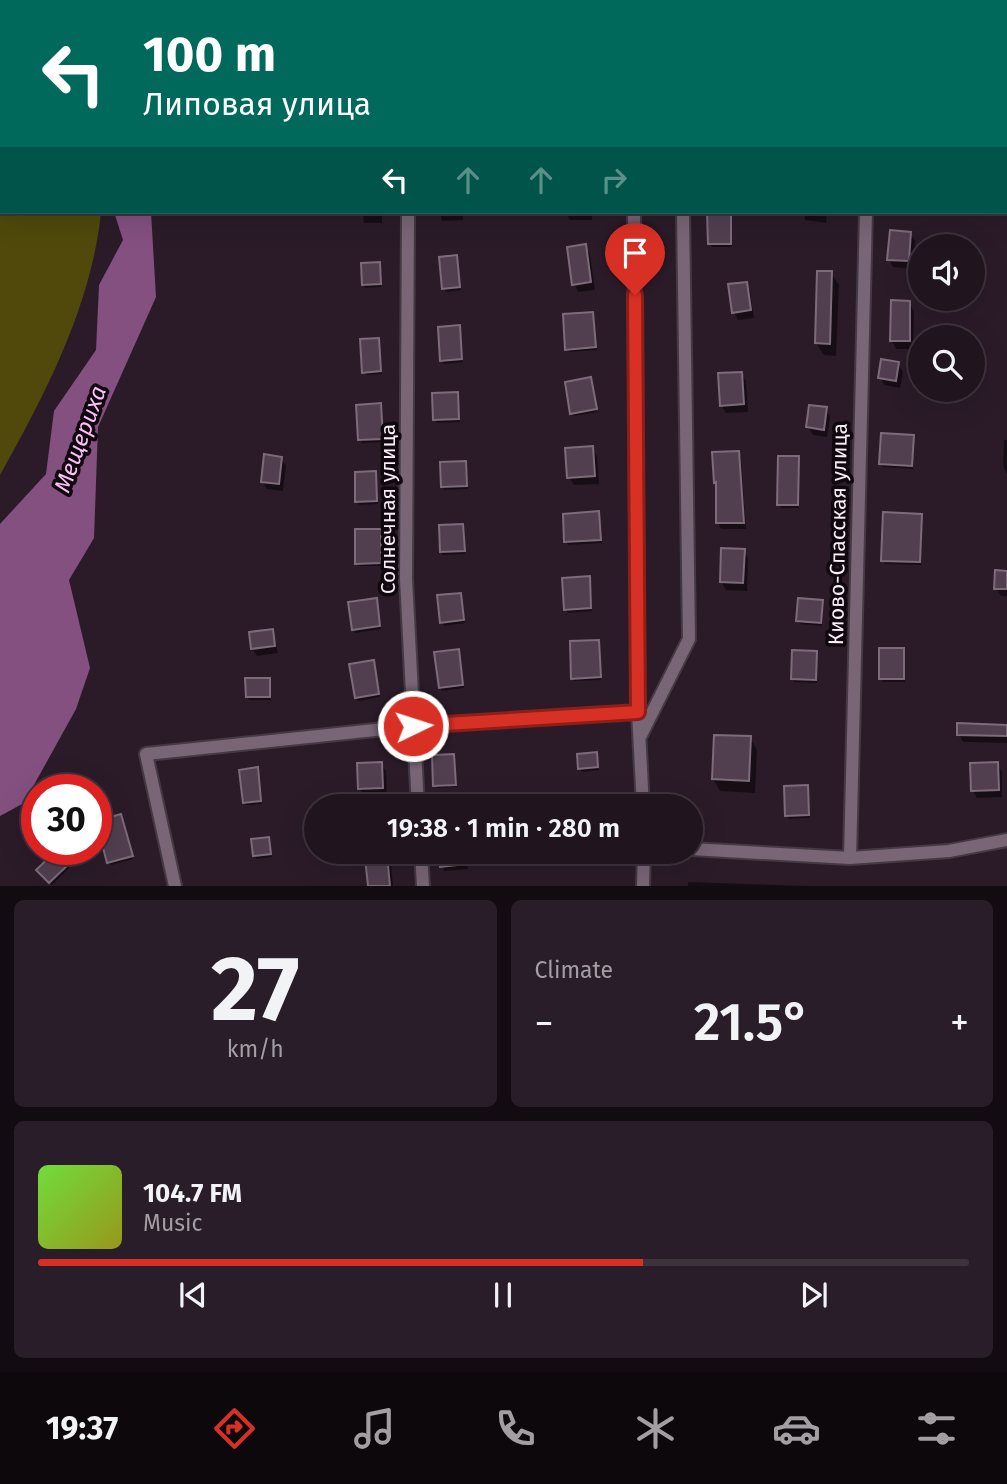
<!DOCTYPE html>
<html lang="en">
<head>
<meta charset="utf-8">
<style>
	body { margin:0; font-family:"Fira Sans",sans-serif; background:#281d28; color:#f1f3f6; height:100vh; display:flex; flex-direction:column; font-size:26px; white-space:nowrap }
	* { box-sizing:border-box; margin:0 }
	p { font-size:23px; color:#a29ea4 }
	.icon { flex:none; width:38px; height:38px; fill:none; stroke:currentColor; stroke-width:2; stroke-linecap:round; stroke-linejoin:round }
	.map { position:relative; height:886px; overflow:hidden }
	.sheet { display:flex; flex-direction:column; gap:14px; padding:14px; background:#120b11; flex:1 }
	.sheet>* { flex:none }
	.hud { position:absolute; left:0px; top:0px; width:1008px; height:214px; box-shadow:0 7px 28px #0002,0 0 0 2px #3d333d; background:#00695c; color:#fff; overflow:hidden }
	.controls { position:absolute; left:908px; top:234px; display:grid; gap:14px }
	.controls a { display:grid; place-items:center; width:77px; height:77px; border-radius:50%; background:#20141f; box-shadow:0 7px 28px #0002,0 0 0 2px #3d333d; font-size:35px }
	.speed { position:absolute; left:21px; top:774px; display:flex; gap:14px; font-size:35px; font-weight:700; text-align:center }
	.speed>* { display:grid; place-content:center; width:91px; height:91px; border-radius:50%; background:#20141f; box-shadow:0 7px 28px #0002,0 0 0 2px #3d333d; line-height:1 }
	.speed .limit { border:10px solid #d22; background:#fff; color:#111 }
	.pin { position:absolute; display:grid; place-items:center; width:60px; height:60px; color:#fff; margin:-72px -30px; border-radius:50% 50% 50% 0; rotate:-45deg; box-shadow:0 0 7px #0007 }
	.pin .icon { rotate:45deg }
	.me { position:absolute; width:77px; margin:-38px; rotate:86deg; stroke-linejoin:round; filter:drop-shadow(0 0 5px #0008) }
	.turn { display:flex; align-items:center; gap:24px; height:147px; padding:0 28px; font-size:32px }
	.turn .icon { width:91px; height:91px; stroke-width:2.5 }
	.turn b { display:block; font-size:49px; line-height:60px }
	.lanes { display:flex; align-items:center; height:66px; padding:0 28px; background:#0003; justify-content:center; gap:35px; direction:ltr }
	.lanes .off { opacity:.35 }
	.big { font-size:52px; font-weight:600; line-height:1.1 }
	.sheet .tile { flex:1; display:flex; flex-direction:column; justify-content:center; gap:10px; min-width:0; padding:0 24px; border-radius:10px; background:#281d28 }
	.sheet .dial { align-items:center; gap:0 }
	.dial b { font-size:91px; line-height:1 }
	.song { display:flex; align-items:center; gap:21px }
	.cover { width:84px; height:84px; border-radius:10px; background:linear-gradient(135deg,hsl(100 70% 55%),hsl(60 70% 35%)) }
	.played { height:7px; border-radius:4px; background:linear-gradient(90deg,#d93025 65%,#3d333d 65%) }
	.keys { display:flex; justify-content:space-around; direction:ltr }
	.heat { display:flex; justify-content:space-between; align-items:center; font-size:38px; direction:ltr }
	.sheet .tiles { flex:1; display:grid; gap:14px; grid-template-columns:1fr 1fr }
	.tile:last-child { grid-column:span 2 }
	.trip { position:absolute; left:304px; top:794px; width:399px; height:70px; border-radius:35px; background:#20141f; box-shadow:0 7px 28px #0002,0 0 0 2px #3d333d; font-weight:600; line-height:70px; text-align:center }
	.tabs { display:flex; height:112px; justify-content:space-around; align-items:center; background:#0d080c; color:#a29ea4 }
	.tabs .icon { width:49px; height:49px }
	.tabs .selected { color:#d93025 }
	.tabs b { font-size:32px; color:#f1f3f6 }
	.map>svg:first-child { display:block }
</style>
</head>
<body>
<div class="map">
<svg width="1007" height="886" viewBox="0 0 1007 886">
	<rect width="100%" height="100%" fill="#2b1b29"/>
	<path fill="#50490b" d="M 0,0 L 159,0 L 2,2 L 2,212 L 101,212 C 92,304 45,395 0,475 Z"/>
	<path fill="#845080" d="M 114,212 L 151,212 L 156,297 L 98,427 L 94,538 L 69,580 L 90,668 L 76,709 L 24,803 L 0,816 L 0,524 L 46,474 L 54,411 L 96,350 L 99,285 L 123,240 Z"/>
	<path fill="#0007" d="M 354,0 L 388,0 L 387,2 Z
		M 497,0 L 516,0 L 497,2 Z
		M 574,0 L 603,0 L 603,2 Z
		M 719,0 L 759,0 L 719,2 Z
		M 831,0 L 851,0 L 851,2 Z
		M 907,0 L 924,0 L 925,2 L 907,2 Z
		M 363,212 L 382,212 L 382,223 L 364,223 Z
		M 440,212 L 463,212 L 463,220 L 442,221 Z
		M 567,212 L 592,212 L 592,220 L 569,220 Z
		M 804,212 L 827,212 L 826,223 L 805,220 Z
		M 730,213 L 732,247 L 712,247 L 710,244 Z
		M 910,233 L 915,241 L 912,269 L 893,267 L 889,259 Z
		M 585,246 L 590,254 L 595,290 L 578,292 L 574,284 Z
		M 456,257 L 461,290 L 446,292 L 444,288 Z
		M 379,264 L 381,287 L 365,288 L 363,284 Z
		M 831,273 L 839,285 L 836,356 L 824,355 L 816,343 Z
		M 746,283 L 750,291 L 754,318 L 738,320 L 734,312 Z
		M 909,303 L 914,311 L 913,349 L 896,349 L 892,341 Z
		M 592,314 L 597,350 L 569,352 L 567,349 Z
		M 459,327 L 463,362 L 444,364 L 442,361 Z
		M 378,339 L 382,374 L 366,375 L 364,372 Z
		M 898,364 L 903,372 L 900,388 L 884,385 L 880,377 Z
		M 741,374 L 746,381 L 748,412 L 726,413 L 721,405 Z
		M 590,379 L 597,412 L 574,416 L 572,413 Z
		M 457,393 L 460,422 L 437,423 L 435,420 Z
		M 380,405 L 384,442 L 362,443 L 360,440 Z
		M 826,409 L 830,416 L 827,437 L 813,435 L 808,427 Z
		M 913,437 L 913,469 L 883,467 L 881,464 Z
		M 1004,440 L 1007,440 L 1007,474 L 1003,466 Z
		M 592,448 L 597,456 L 599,484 L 574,485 L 569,477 Z
		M 738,452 L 741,458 L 746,529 L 721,529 L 718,523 L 715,482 Z
		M 281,458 L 286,466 L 283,491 L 267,489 L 262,482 Z
		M 798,458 L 799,508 L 781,508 L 779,504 Z
		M 465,463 L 468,489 L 444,490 L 443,487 Z
		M 375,473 L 378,504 L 359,505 L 357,501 Z
		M 598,513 L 602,543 L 568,545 L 566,542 Z
		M 921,516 L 921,565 L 885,564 L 883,560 Z
		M 462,526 L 465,554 L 443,555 L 441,552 Z
		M 380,531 L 382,566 L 359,566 L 357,563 Z
		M 744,550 L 748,558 L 747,591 L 726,590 L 721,582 Z
		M 1007,572 L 1007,596 L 1001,596 L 996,588 Z
		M 589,578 L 592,611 L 568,613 L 566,610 Z
		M 461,595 L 465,623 L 444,626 L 442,622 Z
		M 376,600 L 381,629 L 355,633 L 353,629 Z
		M 822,601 L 822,626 L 800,624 L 798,621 Z
		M 272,631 L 278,653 L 257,656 L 252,648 Z
		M 598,641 L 601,680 L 574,681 L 573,678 Z
		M 903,649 L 905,682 L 883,682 L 881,679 Z
		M 458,651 L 464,688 L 442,691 L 440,687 Z
		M 816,653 L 817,683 L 794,682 L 792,678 Z
		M 375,665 L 380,697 L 358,701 L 356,697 Z
		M 269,679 L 271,700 L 249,700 L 247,697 Z
		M 1007,726 L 1007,743 L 963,742 L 959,734 Z
		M 750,738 L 757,750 L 755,793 L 720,791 L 713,779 Z
		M 596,754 L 599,770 L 582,772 L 580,768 Z
		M 453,756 L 457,787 L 437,788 L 435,785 Z
		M 381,764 L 386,771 L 387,796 L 365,797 L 360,789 Z
		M 997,764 L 1002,772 L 1002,797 L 977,798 L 972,790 Z
		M 257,769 L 262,804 L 246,805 L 244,802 Z
		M 807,787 L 810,818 L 789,819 L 787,816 Z
		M 122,820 L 133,859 L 111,865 L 109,862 Z
		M 268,839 L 272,857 L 256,859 L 255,856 Z
		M 366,852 L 390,852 L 393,886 L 369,886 Z
		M 440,852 L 466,852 L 468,869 L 444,871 Z
		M 570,852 L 606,852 L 606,859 L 572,860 Z
		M 69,863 L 71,866 L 52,885 L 40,874 Z
		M 688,882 L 807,886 L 688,886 Z"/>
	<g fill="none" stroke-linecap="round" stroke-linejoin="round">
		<path stroke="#845080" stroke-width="28" d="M 187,2 L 187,0"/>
	</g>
	<path fill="#513f4f" stroke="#7d6a7b" stroke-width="2" d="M 707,212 L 731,212 L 731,244 L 708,244 Z
		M 890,230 L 911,232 L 909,261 L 887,260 Z
		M 586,244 L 591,282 L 572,285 L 567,247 Z
		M 457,255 L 460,287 L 442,289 L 439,257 Z
		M 380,262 L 381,284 L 362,285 L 361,263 Z
		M 817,271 L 832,271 L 830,344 L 815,343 Z
		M 747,282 L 751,310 L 732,313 L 728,284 Z
		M 891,300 L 910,301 L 910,341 L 890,341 Z
		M 593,312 L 596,347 L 565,350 L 563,314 Z
		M 460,325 L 462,359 L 440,361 L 438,327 Z
		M 379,338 L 381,371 L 362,373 L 360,339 Z
		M 881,359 L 899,362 L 896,381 L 878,378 Z
		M 742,372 L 744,404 L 720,406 L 718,373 Z
		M 591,377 L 597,409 L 570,414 L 565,382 Z
		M 458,392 L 459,419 L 433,420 L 432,393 Z
		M 381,403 L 383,439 L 358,440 L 356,405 Z
		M 809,405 L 827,407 L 824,430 L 806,427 Z
		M 881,433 L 914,435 L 912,466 L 879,464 Z
		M 593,446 L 595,476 L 567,478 L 565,448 Z
		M 739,451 L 744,523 L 716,523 L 716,482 L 714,483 L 712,452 Z
		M 264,454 L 282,457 L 279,484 L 261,482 Z
		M 778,456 L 799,456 L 798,505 L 777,505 Z
		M 466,461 L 467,486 L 441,487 L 440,462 Z
		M 376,471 L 377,501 L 355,502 L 355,472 Z
		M 599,511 L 601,540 L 564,542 L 563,514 Z
		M 883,512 L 922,514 L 920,562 L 881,561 Z
		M 463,524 L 465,551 L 440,552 L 439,525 Z
		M 355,529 L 381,529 L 381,563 L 355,564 Z
		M 721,548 L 745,549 L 743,583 L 720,582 Z
		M 995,570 L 1007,571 L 1007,589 L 994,589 Z
		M 590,576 L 591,608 L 564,610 L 562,578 Z
		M 461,593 L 464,620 L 440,623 L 437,595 Z
		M 377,598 L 380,626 L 352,630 L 348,602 Z
		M 798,598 L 823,600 L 821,623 L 796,621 Z
		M 273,629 L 275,646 L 251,649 L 249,632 Z
		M 599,640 L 601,677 L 571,679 L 570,641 Z
		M 879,648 L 904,648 L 904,679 L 879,679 Z
		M 459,649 L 463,685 L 439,688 L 434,652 Z
		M 792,650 L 817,651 L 816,680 L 791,679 Z
		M 374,660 L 379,694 L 355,698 L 349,664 Z
		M 245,678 L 270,678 L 270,697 L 246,697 Z
		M 957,723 L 1007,725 L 1007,736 L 957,735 Z
		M 714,735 L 751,736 L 749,781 L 712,779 Z
		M 597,752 L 598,767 L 578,769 L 577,754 Z
		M 454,754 L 456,785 L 433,786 L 432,755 Z
		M 382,762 L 383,788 L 358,789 L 357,763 Z
		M 998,762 L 999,790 L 971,791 L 970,763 Z
		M 258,767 L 261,801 L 243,803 L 239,770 Z
		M 808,785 L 809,815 L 785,816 L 784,786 Z
		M 121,814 L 133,856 L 107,863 L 96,821 Z
		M 269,837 L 271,854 L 253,856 L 251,839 Z
		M 58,849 L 71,862 L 49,883 L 36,870 Z
		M 438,852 L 465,852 L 466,864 L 440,867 Z
		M 387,855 L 390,886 L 368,886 L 365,858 Z"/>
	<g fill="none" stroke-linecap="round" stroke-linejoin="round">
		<g stroke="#453944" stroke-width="16">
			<path id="minor" d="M 633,0 L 633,2
				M 414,2 L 414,0
				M 695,2 L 695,0
				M 876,2 L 876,0
				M 1006,59 L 1007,59
				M 408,212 L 406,579 L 418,807
				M 634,212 L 638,712 L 643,807
				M 641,735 L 689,639 L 683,212
				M 691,849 L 850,858 L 949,851 L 1007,840
				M 421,852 L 423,886
				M 850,858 L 866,212
				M 175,886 L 146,754 L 413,726 L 638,712
				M 643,886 L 644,852"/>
		</g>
		<use href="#minor" stroke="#786576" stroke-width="12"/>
	</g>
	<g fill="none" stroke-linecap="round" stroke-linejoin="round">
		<g stroke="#8d1f18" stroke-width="18">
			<path id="route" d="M 413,726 L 638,712 L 635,295"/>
		</g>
		<use href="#route" stroke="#d93025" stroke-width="12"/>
	</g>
	<g text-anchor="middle" stroke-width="7" stroke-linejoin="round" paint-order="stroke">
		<g font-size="21" fill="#f8edf6" stroke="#0f080e">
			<text transform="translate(388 509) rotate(-90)" y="7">Солнечная улица</text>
			<text transform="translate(838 534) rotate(-89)" y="7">Киово-Спасская улица</text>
		</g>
		<g font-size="23" font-style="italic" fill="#fdbff8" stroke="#0f080e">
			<text transform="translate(80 439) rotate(-70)" y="8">Мещериха</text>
		</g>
	</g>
</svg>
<div class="controls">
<a><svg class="icon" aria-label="sound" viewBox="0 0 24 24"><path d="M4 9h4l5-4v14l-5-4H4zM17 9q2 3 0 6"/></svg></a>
<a><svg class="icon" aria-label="search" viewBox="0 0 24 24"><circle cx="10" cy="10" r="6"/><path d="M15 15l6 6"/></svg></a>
</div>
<div class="speed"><div class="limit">30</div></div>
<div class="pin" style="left:635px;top:295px;background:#d93025"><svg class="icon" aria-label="arrive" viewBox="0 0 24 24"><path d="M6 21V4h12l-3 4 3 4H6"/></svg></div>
<svg class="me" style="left:413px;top:726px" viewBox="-20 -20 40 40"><circle r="17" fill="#d93025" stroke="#fff" stroke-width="3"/><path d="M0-11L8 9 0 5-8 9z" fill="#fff"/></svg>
<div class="trip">19:38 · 1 min · 280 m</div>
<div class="hud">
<div class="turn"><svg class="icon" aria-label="left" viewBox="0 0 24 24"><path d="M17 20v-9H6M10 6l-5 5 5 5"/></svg><div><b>100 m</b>Липовая улица</div></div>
<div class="lanes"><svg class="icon" aria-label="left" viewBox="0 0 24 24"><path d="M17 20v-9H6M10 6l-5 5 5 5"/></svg><svg class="icon off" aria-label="ahead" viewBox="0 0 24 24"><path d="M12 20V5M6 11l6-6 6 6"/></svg><svg class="icon off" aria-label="ahead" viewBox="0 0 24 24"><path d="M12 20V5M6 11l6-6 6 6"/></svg><svg class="icon off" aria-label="right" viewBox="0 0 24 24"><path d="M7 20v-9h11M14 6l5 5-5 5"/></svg></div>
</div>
</div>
<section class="sheet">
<div class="tiles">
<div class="tile dial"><b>27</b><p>km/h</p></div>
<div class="tile"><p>Climate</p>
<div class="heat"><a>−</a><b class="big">21.5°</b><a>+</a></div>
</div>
<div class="tile">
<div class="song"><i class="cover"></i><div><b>104.7 FM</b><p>Music</p></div></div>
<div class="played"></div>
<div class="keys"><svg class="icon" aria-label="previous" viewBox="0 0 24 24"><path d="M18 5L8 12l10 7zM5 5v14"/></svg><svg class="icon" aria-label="pause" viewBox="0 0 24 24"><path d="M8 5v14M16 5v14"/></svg><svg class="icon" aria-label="next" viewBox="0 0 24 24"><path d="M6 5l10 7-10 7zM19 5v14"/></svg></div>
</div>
</div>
</section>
<nav class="tabs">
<b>19:37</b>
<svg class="icon selected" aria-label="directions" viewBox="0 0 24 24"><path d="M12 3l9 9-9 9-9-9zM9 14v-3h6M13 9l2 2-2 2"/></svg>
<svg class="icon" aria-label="music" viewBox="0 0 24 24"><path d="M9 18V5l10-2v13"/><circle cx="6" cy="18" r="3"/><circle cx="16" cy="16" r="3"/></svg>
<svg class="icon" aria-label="phone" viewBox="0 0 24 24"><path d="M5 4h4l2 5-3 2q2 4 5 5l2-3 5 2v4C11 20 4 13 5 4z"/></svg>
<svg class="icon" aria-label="climate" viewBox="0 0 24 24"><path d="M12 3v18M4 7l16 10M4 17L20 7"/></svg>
<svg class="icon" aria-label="car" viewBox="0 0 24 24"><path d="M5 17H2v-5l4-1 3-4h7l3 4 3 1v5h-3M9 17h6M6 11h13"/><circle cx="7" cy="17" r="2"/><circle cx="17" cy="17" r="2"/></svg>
<svg class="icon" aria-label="filters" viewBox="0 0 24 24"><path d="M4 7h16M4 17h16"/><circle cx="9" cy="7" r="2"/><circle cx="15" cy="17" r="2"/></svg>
</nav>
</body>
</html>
